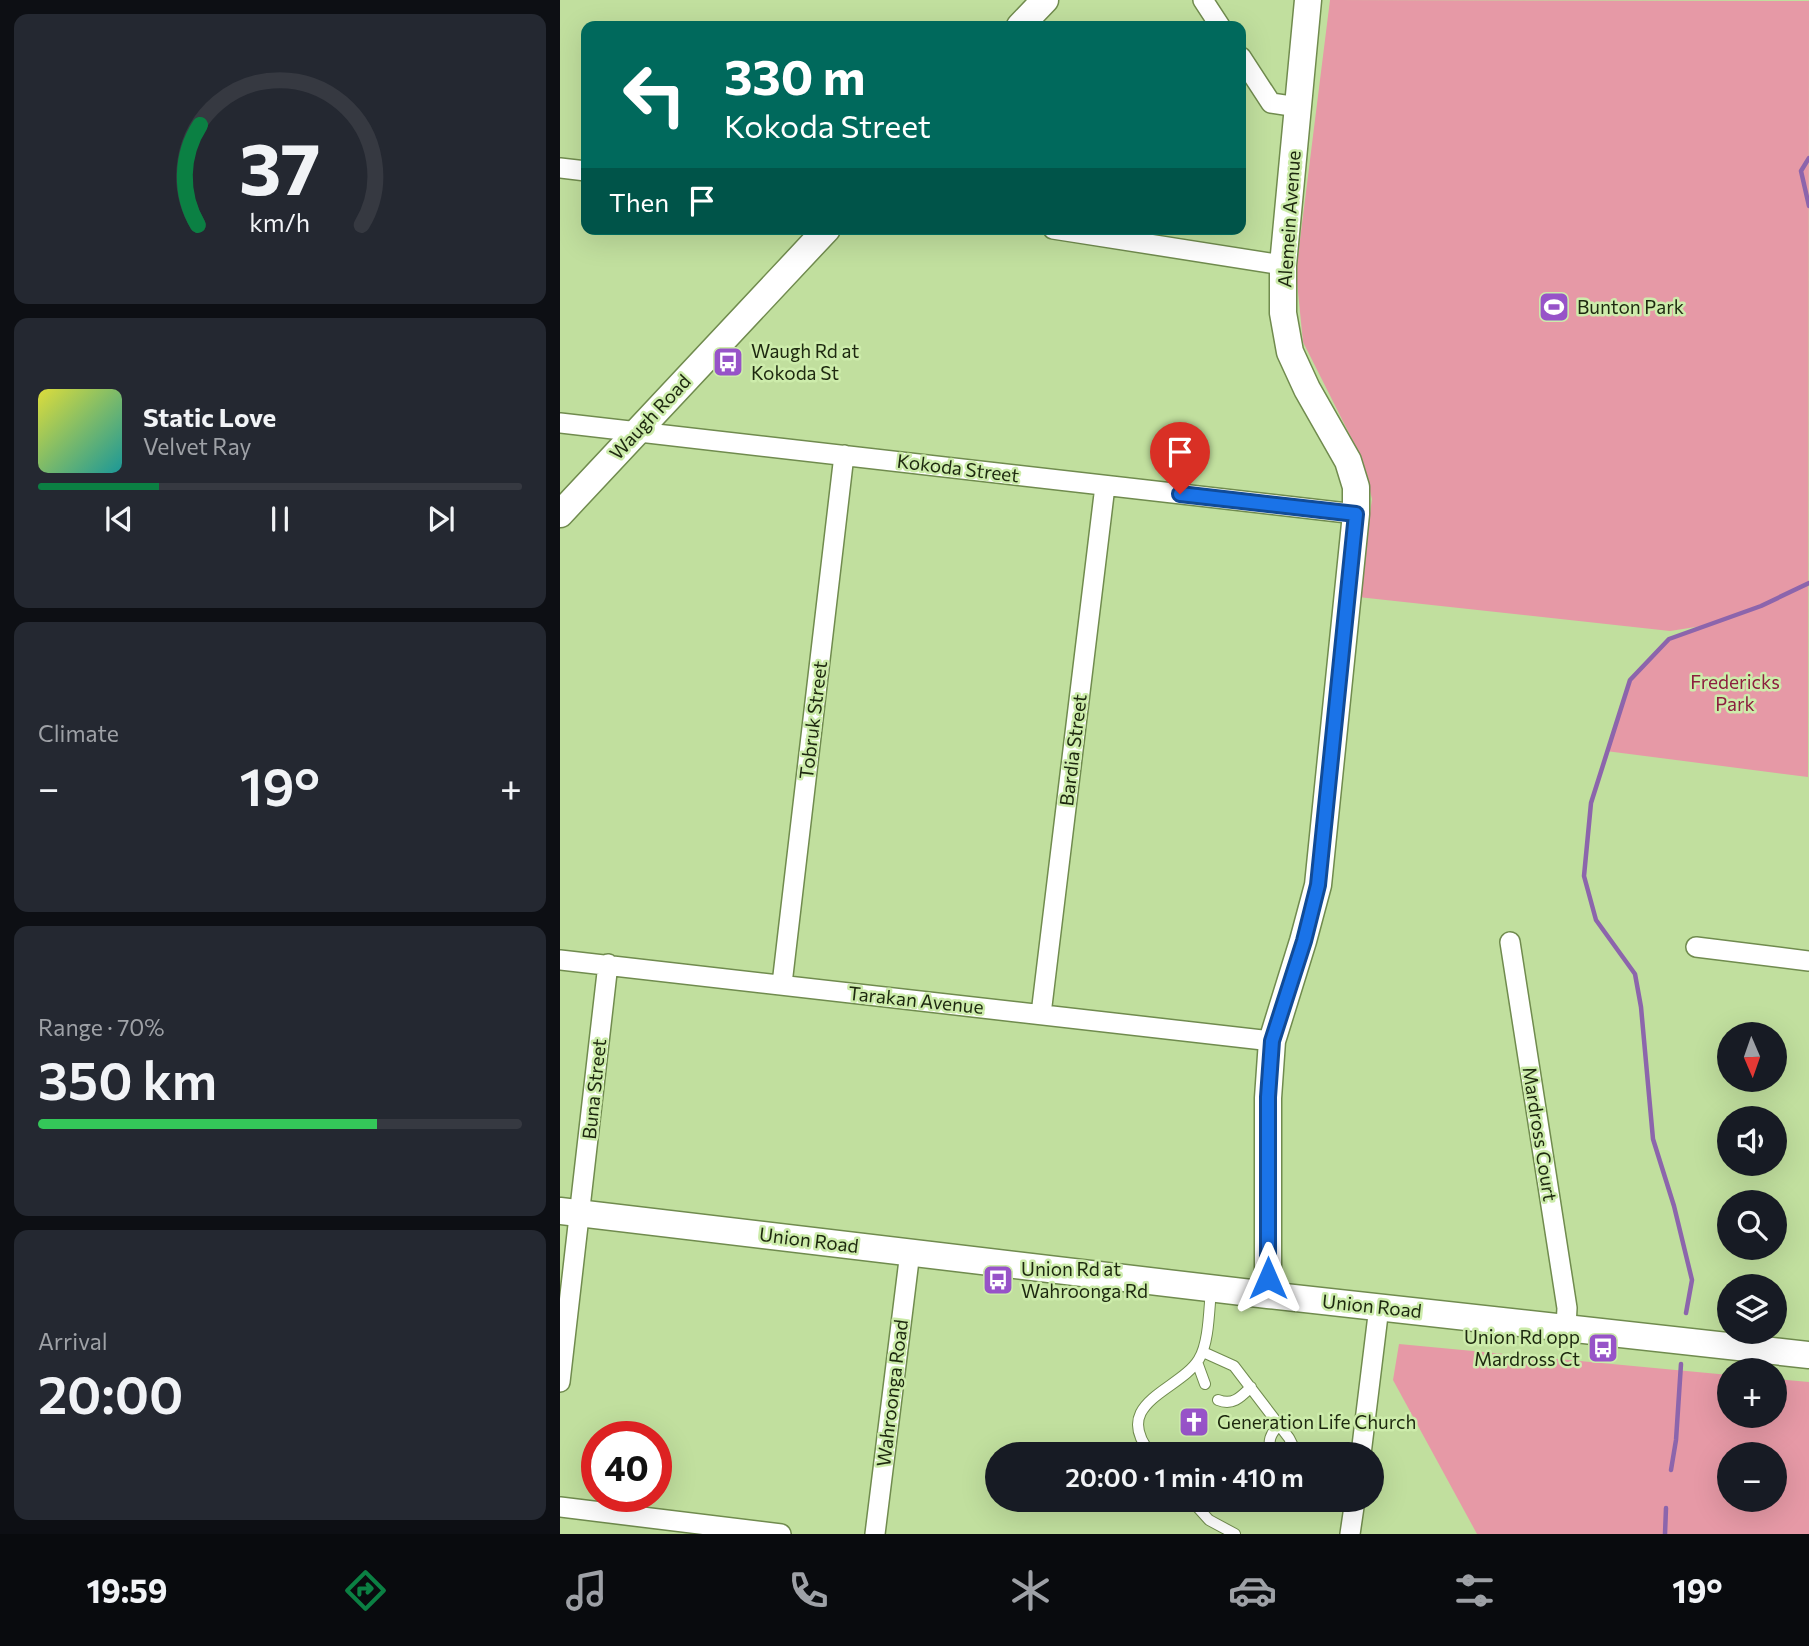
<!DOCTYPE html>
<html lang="en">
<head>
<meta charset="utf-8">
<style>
	body { margin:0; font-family:Commissioner,sans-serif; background:#242831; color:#f1f3f6; height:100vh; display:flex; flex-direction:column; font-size:26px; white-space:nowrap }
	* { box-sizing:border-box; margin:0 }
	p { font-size:23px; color:#9ea1a6 }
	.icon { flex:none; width:38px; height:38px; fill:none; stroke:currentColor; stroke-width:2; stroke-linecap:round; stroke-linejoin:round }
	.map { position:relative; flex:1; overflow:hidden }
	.sheet { display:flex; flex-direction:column; gap:14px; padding:14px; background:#0d0f14; width:560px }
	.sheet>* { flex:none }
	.banner { position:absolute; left:21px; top:21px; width:665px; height:214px; border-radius:14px; box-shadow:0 7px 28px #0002; background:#00695c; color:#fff; overflow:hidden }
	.needle { width:46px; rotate:178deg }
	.controls { position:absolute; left:1157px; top:1022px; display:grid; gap:14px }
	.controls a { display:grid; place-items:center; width:70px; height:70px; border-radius:50%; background:#171b24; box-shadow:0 7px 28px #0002; font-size:35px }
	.speed { position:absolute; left:21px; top:1421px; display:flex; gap:14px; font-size:35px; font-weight:700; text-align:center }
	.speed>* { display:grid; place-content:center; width:91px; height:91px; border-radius:50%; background:#171b24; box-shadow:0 7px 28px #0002; line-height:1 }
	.speed .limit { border:10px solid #d22; background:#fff; color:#111 }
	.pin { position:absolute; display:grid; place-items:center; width:60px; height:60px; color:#fff; margin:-72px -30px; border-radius:50% 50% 50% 0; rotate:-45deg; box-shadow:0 0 7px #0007 }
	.pin .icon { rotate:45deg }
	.me { position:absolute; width:77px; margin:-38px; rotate:0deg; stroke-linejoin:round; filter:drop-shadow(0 0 5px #0008) }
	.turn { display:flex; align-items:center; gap:24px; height:147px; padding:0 28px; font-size:32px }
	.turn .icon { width:91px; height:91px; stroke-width:2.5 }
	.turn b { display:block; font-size:49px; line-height:60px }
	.then { display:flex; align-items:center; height:66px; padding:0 28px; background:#0003; gap:14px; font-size:26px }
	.big { font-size:52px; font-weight:600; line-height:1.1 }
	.sheet .widget { flex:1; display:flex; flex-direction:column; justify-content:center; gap:10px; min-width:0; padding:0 24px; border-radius:14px; background:#242831 }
	.sheet .dial { align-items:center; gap:0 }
	.dial svg { height:182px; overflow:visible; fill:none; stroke:#363941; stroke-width:7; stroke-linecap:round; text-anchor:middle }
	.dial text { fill:#f1f3f6; stroke:none }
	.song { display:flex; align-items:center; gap:21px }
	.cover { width:84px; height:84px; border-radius:10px; background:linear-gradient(135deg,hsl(60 70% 55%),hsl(180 70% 35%)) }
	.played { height:7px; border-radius:4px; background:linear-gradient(90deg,#0b8043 25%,#363941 25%) }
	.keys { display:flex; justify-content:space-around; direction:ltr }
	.heat { display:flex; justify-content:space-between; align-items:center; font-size:38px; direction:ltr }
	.charge { height:10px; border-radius:5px; background:linear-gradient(90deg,#34c759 70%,#363941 0) }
	.trip { position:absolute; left:425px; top:1442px; width:399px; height:70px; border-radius:35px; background:#171b24; box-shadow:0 7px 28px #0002; font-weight:600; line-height:70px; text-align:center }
	.menu { display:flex; height:112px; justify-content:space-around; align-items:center; background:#090b0e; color:#9ea1a6 }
	.menu .icon { width:49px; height:49px }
	.menu .active { color:#0b8043 }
	.menu b { font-size:32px; color:#f1f3f6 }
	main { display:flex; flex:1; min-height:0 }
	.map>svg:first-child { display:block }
</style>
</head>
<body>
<main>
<section class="sheet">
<div class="widget dial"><svg viewBox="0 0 100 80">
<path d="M14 69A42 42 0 1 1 86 69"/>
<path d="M14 69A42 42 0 0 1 15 25" stroke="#0b8043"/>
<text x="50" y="56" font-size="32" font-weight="700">37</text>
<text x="50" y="72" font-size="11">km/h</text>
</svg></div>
<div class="widget">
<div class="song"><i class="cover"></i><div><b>Static Love</b><p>Velvet Ray</p></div></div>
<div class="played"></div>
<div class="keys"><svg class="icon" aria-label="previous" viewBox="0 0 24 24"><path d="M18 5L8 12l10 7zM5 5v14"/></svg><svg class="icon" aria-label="pause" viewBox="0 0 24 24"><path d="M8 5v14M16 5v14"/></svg><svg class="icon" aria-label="next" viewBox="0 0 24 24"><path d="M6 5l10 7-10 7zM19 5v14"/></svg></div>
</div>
<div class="widget"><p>Climate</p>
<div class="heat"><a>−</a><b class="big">19°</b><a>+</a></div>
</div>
<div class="widget"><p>Range · 70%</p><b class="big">350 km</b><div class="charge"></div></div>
<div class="widget"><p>Arrival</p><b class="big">20:00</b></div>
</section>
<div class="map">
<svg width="1249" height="1534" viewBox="0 0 1249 1534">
	<rect width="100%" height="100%" fill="#c1df9e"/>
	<path fill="#e699a6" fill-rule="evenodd" d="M 770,0 L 1249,1 L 1248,777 L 1046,751 L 1070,680 L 1109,639 L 1142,626 L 1110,631 L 798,597 L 812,499 L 802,459 L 743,342 L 736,272 Z
		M 839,1344 L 1169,1375 L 1169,1416 L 1214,1416 L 1215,1379 L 1249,1382 L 1249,1534 L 917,1534 L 833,1380 ZM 1169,1454 L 1214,1454 L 1214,1500 L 1169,1500 Z"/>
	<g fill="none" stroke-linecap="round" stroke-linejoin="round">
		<path stroke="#8c65ac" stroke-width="4.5" d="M 1249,158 L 1241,171 L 1249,206
			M 1126,1313 L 1132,1280 L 1114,1206 L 1093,1139 L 1081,1007 L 1075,974 L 1036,920 L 1024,876 L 1031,803 L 1070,680 L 1109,639 L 1201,606 L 1249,583
			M 1111,1470 L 1116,1440 L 1121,1364
			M 1105,1534 L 1106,1508"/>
		<g stroke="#708b4e" stroke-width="12">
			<path id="lane" d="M 643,1352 L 674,1366 L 729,1438 L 732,1444 L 727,1454
				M 637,1362 L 645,1384
				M 658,1400 C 673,1406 681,1397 691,1387
				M 591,1454 C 549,1402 620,1391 639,1359 C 649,1343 649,1309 651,1290
				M 712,1454 C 707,1441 710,1434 720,1424
				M 631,1500 L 649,1520 L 675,1534"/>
		</g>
		<g stroke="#708b4e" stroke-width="22">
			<path id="street" d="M 643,0 L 660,26
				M 681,57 L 711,103 L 738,107
				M 0,168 L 26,171
				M 493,229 L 723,265
				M 0,423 L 796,514
				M 950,942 L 1007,1308 L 1006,1327
				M 1136,947 L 1249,961
				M 0,960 L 712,1041
				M 222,984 L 284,455
				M 481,1014 L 545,486
				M 0,1382 L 48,964
				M 801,1454 L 819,1307
				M 0,1507 L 221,1534
				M 315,1534 L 350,1252
				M 790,1534 L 795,1500"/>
		</g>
		<g stroke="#708b4e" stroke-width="29">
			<path id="secondary" d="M 460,26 L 485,0
				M 0,514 L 267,229
				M 0,1211 L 708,1295 L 1249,1355
				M 708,1295 L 708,1098 L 712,1041 L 743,941 L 758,885 L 796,514 L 796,487 L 788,461 L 747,389 L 730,352 L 723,313 L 723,265 L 748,0"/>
		</g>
		<use href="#lane" stroke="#fff" stroke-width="10"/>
		<use href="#street" stroke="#fff" stroke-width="19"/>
		<use href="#secondary" stroke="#fff" stroke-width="26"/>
	</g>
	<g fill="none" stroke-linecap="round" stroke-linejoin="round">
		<g stroke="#114b97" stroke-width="18">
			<path id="route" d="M 620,494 L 796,514 L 758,885 L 744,941 L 712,1041 L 708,1097 L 708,1278"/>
		</g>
		<use href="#route" stroke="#1a73e8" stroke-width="12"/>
	</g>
	<defs>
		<g id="stadium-square" transform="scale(1.575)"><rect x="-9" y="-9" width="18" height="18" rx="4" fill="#9753c8" stroke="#cdecab"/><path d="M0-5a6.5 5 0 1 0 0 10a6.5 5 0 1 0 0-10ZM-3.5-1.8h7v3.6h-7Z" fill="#fff"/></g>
		<g id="bus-square" transform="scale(1.575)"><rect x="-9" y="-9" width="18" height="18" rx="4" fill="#9753c8" stroke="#cdecab"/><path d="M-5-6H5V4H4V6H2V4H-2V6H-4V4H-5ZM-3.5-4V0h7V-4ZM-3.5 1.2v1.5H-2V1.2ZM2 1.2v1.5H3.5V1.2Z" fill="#fff"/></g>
		<g id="church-square" transform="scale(1.575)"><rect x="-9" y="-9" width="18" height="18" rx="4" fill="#9753c8" stroke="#cdecab"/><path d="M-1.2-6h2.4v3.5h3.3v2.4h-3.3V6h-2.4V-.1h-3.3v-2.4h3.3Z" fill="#fff"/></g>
	</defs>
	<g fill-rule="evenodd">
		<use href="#stadium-square" x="994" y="307"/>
		<use href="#bus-square" x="168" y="362"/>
		<use href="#bus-square" x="438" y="1280"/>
		<use href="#bus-square" x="1043" y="1348"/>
		<use href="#church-square" x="634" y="1422"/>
	</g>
	<g text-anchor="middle" stroke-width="5" stroke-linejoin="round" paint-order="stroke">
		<g font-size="19" fill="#1d280f" stroke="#cdecab">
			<text transform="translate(729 219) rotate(-86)" y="7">Alemein Avenue</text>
			<text transform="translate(90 417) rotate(-47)" y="7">Waugh Road</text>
			<text transform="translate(398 468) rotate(7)" y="7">Kokoda Street</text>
			<text transform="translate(253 720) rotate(-83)" y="7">Tobruk Street</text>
			<text transform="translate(513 750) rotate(-83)" y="7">Bardia Street</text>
			<text transform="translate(356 1000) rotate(6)" y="7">Tarakan Avenue</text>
			<text transform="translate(34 1089) rotate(-84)" y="7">Buna Street</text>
			<text transform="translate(980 1134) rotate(81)" y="7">Mardross Court</text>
			<text transform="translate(249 1240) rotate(7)" y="7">Union Road</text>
			<text transform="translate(812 1306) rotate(6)" y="7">Union Road</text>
			<text transform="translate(332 1393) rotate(-83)" y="7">Wahroonga Road</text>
		</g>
		<g font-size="19" fill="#1d280f" stroke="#cdecab" text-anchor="start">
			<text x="1017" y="314">Bunton Park</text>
			<text x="191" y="358">Waugh Rd at<tspan x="191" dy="22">Kokoda St</tspan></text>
			<text x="461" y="1276">Union Rd at<tspan x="461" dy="22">Wahroonga Rd</tspan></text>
			<text x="1020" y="1344" text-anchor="end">Union Rd opp<tspan x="1020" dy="22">Mardross Ct</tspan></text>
			<text x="657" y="1429">Generation Life Church</text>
		</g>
		<g font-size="19" fill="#8c1f3f" stroke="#cdecab">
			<text x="1175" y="689">Fredericks<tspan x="1175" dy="22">Park</tspan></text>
		</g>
	</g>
</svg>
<div class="controls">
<a><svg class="needle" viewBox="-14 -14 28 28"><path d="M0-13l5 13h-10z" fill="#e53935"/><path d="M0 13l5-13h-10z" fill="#9ea1a6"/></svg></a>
<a><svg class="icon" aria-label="sound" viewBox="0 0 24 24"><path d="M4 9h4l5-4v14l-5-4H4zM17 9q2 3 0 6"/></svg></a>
<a><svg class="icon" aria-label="search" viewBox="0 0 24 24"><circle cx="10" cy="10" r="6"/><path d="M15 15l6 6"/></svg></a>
<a><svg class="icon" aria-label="layers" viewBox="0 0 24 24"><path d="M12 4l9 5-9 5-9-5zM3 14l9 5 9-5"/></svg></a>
<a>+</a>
<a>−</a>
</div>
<div class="speed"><div class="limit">40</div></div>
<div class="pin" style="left:620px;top:494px;background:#d93025"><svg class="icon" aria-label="arrive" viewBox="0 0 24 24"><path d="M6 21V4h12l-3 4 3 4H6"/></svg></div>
<svg class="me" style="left:708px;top:1278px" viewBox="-20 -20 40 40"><path d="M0-17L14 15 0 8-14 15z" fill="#1a73e8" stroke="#fff" stroke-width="4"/></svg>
<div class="trip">20:00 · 1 min · 410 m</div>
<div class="banner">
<div class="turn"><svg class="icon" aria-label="left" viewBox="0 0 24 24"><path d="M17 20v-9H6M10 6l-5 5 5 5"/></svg><div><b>330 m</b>Kokoda Street</div></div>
<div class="then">Then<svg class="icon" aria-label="arrive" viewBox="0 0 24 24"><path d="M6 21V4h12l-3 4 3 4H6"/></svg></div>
</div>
</div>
</main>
<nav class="menu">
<b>19:59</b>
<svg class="icon active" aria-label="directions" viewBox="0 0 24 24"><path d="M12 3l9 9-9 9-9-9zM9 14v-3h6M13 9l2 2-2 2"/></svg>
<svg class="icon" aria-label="music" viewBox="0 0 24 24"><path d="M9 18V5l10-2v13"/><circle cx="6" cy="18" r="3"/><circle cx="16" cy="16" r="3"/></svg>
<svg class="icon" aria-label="phone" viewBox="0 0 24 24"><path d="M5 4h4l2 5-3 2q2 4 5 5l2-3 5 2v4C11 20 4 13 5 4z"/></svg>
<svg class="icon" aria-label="climate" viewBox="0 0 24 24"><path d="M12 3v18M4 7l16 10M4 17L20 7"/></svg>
<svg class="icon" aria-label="car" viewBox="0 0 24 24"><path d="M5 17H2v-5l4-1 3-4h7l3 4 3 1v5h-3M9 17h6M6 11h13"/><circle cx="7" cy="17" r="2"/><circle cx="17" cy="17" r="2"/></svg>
<svg class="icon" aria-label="filters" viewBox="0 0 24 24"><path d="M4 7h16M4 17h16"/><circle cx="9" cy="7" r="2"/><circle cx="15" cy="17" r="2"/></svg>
<b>19°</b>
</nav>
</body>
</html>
